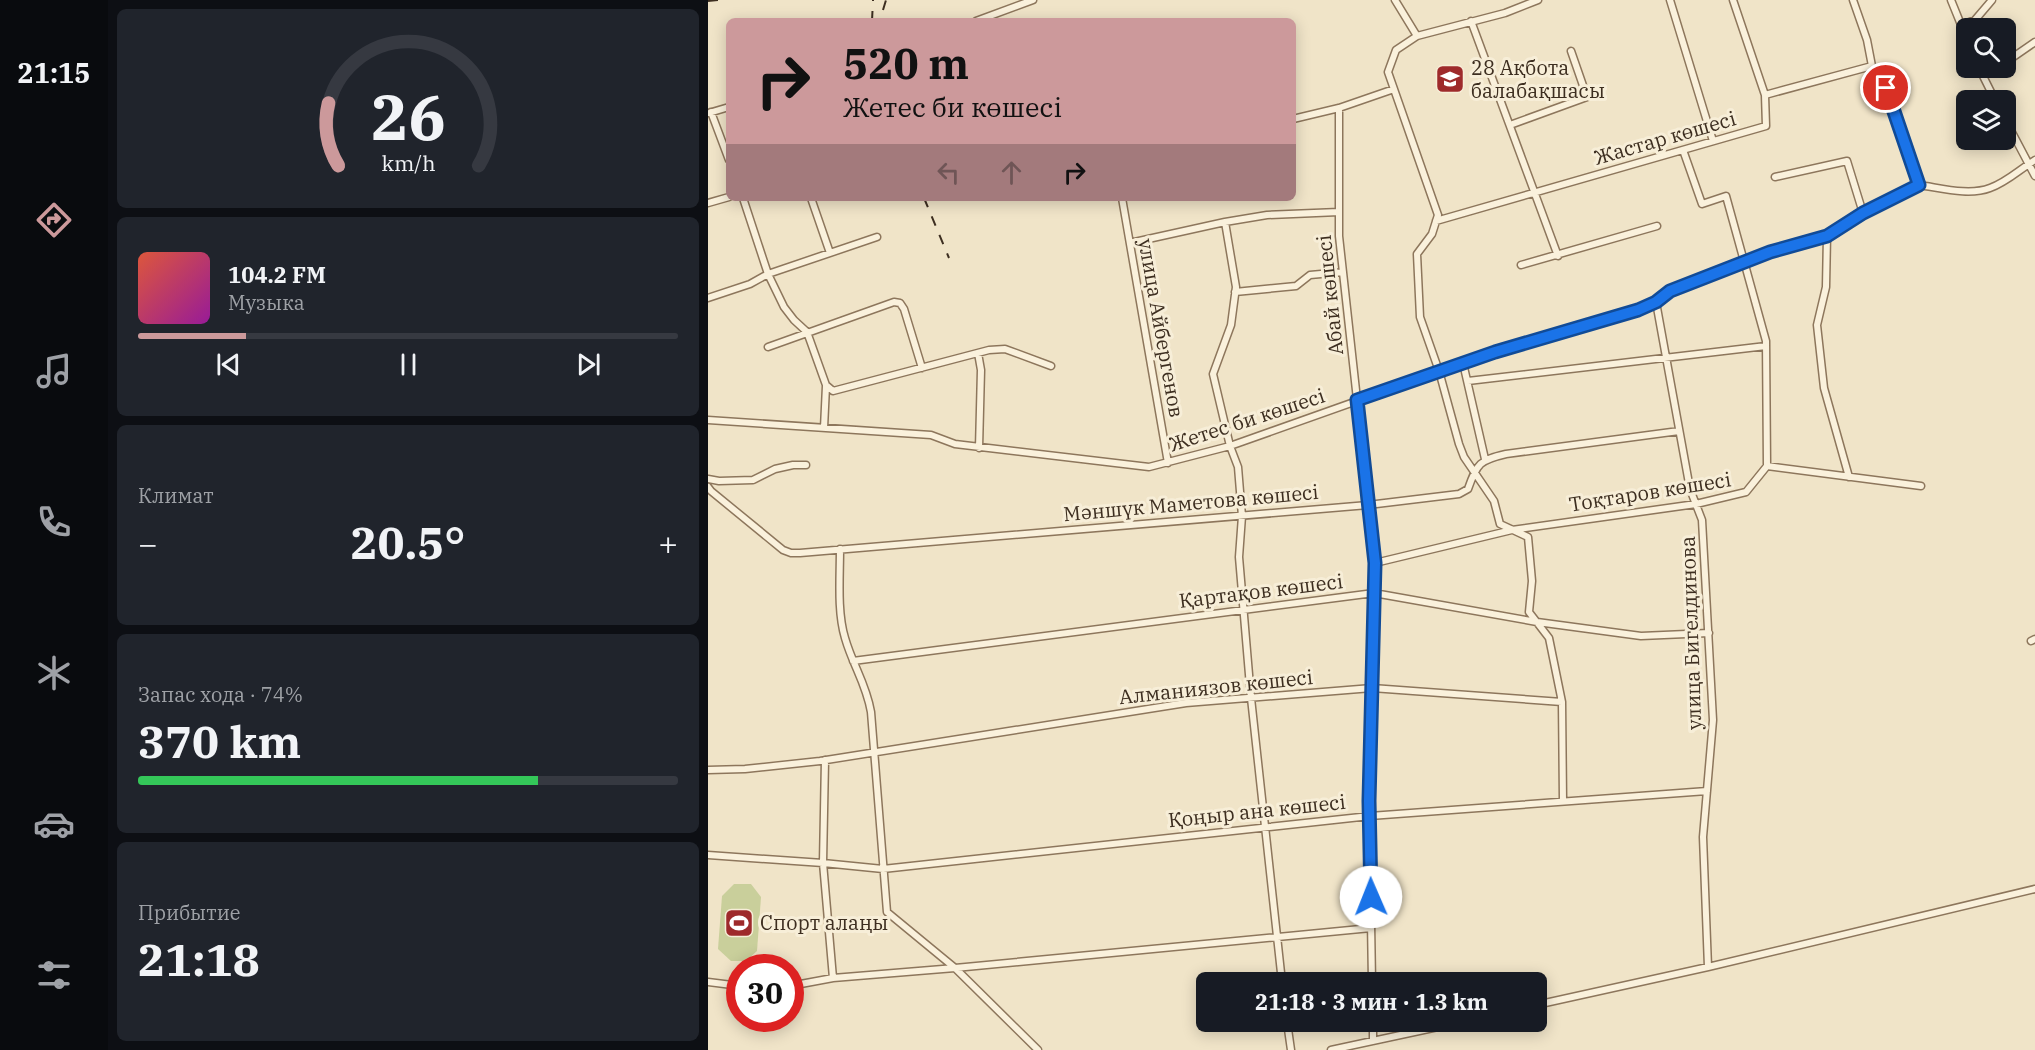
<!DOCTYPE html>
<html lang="ru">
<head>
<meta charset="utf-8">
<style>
	body { margin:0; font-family:"IBM Plex Serif",serif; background:#20242c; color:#f1f3f6; height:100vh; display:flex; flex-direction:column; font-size:22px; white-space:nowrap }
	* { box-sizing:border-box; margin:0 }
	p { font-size:20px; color:#9ea1a6 }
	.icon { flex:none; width:33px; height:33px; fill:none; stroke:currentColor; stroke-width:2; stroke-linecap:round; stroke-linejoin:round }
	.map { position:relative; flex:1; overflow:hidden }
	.details { display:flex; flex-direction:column; gap:9px; padding:9px; background:#0d0f14; width:600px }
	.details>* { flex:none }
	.top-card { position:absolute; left:18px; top:18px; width:570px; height:183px; border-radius:9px; box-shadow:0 3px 15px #0003; background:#cc999b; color:#111; overflow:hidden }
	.fabs { position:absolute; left:1248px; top:18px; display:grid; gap:12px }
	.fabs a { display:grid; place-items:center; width:60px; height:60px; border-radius:9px; background:#171b24; box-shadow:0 3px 15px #0003; font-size:30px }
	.speed { position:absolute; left:18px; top:954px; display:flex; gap:12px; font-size:30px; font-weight:700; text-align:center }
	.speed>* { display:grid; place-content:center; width:78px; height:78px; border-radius:50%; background:#171b24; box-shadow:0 3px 15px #0003; line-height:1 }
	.speed .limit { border:9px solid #d22; background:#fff; color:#111 }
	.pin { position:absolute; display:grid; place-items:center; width:51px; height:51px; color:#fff; margin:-26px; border:3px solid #fff; border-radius:50%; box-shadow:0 2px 6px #0007 }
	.me { position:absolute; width:66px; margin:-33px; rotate:359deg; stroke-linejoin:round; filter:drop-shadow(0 0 4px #0008) }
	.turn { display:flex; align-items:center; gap:21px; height:126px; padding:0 18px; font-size:27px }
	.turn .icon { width:78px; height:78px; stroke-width:2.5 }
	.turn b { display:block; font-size:42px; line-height:51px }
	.lanes { display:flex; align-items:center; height:57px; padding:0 18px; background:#0003; justify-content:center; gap:30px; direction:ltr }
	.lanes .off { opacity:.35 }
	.big { font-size:45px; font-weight:700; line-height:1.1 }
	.details .card { flex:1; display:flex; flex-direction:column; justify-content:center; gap:9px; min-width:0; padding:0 21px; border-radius:9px; background:#20242c }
	.details .dial { align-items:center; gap:0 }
	.dial svg { height:156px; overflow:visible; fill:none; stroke:#363941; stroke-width:7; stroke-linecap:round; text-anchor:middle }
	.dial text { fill:#f1f3f6; stroke:none }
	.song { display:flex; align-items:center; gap:18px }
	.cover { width:72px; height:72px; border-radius:9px; background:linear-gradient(135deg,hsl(10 70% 55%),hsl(300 70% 35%)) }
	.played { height:6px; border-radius:3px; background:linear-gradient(90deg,#cc999b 20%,#363941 20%) }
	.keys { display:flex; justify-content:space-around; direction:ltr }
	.heat { display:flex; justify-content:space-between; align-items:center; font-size:33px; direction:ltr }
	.charge { height:9px; border-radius:4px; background:linear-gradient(90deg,#34c759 74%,#363941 0) }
	.trip { position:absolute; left:488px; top:972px; width:351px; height:60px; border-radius:9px; background:#171b24; box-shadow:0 3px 15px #0003; font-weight:700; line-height:60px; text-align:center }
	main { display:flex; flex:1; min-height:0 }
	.tabs { display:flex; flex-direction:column; width:108px; justify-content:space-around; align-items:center; background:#090b0e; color:#9ea1a6 }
	.tabs .icon { width:42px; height:42px }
	.tabs .active { color:#cc999b }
	.tabs b { font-size:27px; color:#f1f3f6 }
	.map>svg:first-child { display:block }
</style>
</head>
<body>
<main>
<nav class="tabs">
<b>21:15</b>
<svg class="icon active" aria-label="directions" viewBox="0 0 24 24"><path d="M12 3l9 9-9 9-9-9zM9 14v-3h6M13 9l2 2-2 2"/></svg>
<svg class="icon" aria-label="music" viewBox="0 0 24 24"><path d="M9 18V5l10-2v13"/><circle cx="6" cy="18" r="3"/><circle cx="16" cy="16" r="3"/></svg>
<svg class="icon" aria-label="phone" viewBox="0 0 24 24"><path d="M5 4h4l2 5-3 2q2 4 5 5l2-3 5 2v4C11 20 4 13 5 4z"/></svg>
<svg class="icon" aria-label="climate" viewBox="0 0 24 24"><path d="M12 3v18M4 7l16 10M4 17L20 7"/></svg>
<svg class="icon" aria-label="car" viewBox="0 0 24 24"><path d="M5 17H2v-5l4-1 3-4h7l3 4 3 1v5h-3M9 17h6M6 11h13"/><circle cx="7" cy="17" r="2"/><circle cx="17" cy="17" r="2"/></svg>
<svg class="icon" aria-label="filters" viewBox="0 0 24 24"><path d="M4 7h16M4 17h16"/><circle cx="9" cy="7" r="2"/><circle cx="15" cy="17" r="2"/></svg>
</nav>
<section class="details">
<div class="card dial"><svg viewBox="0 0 100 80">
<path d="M14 69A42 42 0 1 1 86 69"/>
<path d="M14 69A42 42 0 0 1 9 37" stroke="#cc999b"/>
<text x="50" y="56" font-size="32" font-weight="700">26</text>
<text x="50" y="72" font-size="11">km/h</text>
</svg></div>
<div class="card">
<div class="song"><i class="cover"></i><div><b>104.2 FM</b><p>Музыка</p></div></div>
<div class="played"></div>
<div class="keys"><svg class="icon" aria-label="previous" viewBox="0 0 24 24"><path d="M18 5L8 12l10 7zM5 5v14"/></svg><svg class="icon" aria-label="pause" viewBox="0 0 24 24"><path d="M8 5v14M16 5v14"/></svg><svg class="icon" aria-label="next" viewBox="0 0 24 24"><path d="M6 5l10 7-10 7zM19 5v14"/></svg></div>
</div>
<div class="card"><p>Климат</p>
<div class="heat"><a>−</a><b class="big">20.5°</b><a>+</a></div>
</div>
<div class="card"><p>Запас хода · 74%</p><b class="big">370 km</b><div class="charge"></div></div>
<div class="card"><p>Прибытие</p><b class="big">21:18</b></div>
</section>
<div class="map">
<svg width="1327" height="1050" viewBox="0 0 1327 1050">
	<rect width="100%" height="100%" fill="#f0e4c8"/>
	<path fill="#c9cf9b" d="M 26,884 L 43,884 L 53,897 L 49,951 L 38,961 L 23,961 L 10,949 L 14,896 Z"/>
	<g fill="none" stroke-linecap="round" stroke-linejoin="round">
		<g stroke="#8d765c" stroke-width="9">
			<path id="minor" d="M 687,0 L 709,36 L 797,13 L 830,0
				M 962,0 L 1005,141
				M 1025,0 L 1057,95
				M 1145,0 L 1159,40 L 1164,66 L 1178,88 L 1211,185
				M 1243,0 L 1258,37
				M 268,21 L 325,0
				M 763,21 L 850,256
				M 1253,25 L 1267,20 L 1284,0
				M 709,36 L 688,50 L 680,72 L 730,215 L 724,234 L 709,254 L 712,317 L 731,371 L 751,444 L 756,457 L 786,501 L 792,524 L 820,537 L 824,581 L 821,612 L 841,638 L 854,702 L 855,801
				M 1298,62 L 1327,42
				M 1271,68 L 1287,100
				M 1275,76 L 1289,68
				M 631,108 L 631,236 L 667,563 L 661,801 L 664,982
				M 3,112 L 21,160
				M 1,113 L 21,107
				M 585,119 L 631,108 L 686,89
				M 1298,121 L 1327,176
				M 802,125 L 879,97 L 863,51
				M 975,150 L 994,204 L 1018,196 L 1058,341 L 1059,466
				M 1067,177 L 1139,161 L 1155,213
				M 35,198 L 60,274 L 76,307 L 86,320 L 99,332 L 118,385 L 125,391 L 281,350 L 297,349 L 343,366
				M 103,198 L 122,253
				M 414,198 L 460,463
				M 0,203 L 21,197
				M 728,221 L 1058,126 L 1057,95 L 1164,66
				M 517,222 L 528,287 L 523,325 L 505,374 L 522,446 L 530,467 L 534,516 L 531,557 L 543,698 L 574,982
				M 1119,236 L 1118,287 L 1109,325 L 1116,388 L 1141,477
				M 422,243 L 517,222 L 559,215 L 631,212
				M 813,265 L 949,226
				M 527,292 L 588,286 L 602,275 L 635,272
				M 0,298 L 42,284 L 60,274 L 169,237
				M 948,302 L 982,489 L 994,520 L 1005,720 L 995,837 L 1000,967
				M 60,347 L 186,302 L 192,303 L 196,309 L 214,368
				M 270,353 L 273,370 L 271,448
				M 755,363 L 777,459
				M 760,381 L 1058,346
				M 0,420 L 223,435 L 247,444 L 441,467 L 522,446 L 787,352 L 930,310 L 948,302 L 962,291 L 1062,252 L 1119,236 L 1155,213 L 1205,187 L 1211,185 C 1233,188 1261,196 1282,188 C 1299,182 1312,169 1327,160
				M 116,428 L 118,386
				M 0,479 L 11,481 L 45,480 L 67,469 L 85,465 L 98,465
				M 0,487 L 3,491 L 75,550 L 83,553 L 92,553 L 660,505 L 751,494 L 760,489 C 769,463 772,460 798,454 L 971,431
				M 132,549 C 132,577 129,612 137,638 C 145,666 158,683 163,712 L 179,912 L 247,968
				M 667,563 L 804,530 L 988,504 L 1038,492 L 1059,466 L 1213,486
				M 1323,641 L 1327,639
				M 145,661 L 666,593 L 829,622 L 933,636 L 1001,633
				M 117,760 L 115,863 L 125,978
				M 0,770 L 37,769 L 112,761 L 478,703 L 664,688 L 854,702
				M 0,855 L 115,863 L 175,869 L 662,816 L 999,791
				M 0,982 L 32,986
				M 82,986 L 125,978 L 247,968
				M 828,1005 L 1000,967 L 1327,889
				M 579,1022 L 583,1050
				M 665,1022 L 665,1041
				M 330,1050 L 247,968 L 663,928
				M 623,1050 L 753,1022"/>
		</g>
		<use href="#minor" stroke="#faf1dc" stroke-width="6"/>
		<path stroke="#3d2e20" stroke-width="2" stroke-dasharray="10 10" stroke-linecap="butt" d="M 0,1 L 10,0
			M 175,10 L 178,0
			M 164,21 L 165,0
			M 216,198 L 241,258"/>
	</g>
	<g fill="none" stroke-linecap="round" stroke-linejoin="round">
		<g stroke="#114b97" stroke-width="15">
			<path id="route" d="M 663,897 L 661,801 L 667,563 L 649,400 L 787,352 L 930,310 L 948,302 L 962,291 L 1062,252 L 1119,236 L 1155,213 L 1211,185 L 1178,88"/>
		</g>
		<use href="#route" stroke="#1a73e8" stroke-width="10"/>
	</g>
	<defs>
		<g id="school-square" transform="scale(1.5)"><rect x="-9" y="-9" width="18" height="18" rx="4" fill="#9e2a2b" stroke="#f7eed8"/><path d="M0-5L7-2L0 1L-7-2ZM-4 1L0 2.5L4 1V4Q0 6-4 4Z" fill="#fff"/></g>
		<g id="stadium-square" transform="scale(1.5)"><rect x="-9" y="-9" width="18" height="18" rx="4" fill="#9e2a2b" stroke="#f7eed8"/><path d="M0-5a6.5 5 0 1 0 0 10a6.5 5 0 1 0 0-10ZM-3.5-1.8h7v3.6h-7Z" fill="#fff"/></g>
	</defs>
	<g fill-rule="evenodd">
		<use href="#school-square" x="742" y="79"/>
		<use href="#stadium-square" x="31" y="923"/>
	</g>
	<g text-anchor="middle" stroke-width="6" stroke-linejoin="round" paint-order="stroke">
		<g font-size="20" fill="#3d2e20" stroke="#f7eed8" text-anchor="start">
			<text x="763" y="75">28 Ақбота<tspan x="763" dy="23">балабақшасы</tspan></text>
			<text x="52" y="930">Спорт алаңы</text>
		</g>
		<g font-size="20" fill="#3d2e20" stroke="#f7eed8">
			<text transform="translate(957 138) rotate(-16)" y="7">Жастар көшесі</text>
			<text transform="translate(622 295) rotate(-96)" y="7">Абай көшесі</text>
			<text transform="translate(453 328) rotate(80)" y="7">улица Айбергенов</text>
			<text transform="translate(539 420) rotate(-18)" y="7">Жетес би көшесі</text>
			<text transform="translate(942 492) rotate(-9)" y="7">Тоқтаров көшесі</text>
			<text transform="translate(483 503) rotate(-5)" y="7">Мәншүк Маметова көшесі</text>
			<text transform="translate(553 591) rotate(-7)" y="7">Қартақов көшесі</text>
			<text transform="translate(983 633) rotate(-92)" y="7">улица Бигелдинова</text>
			<text transform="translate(508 687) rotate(-6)" y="7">Алманиязов көшесі</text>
			<text transform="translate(549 811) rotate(-6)" y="7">Қоңыр ана көшесі</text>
		</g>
	</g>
</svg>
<div class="fabs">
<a><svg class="icon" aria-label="search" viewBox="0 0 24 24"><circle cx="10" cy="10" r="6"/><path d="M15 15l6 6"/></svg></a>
<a><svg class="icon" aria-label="layers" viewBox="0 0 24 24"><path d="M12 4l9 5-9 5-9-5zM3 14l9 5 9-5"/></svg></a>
</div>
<div class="speed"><div class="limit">30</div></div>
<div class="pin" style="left:1178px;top:88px;background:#d93025"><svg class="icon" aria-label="arrive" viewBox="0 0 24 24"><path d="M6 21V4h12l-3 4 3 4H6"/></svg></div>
<svg class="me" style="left:663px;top:897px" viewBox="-20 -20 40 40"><circle r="19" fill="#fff"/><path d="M0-13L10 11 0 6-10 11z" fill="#1a73e8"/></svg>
<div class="trip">21:18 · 3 мин · 1.3 km</div>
<div class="top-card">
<div class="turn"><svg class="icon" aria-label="right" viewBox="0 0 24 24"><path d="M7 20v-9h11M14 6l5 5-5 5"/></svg><div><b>520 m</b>Жетес би көшесі</div></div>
<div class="lanes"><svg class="icon off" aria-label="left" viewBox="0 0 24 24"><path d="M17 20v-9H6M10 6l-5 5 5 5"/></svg><svg class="icon off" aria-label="ahead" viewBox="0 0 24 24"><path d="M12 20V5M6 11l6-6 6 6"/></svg><svg class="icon" aria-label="right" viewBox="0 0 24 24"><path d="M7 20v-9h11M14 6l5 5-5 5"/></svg></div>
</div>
</div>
</main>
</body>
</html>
